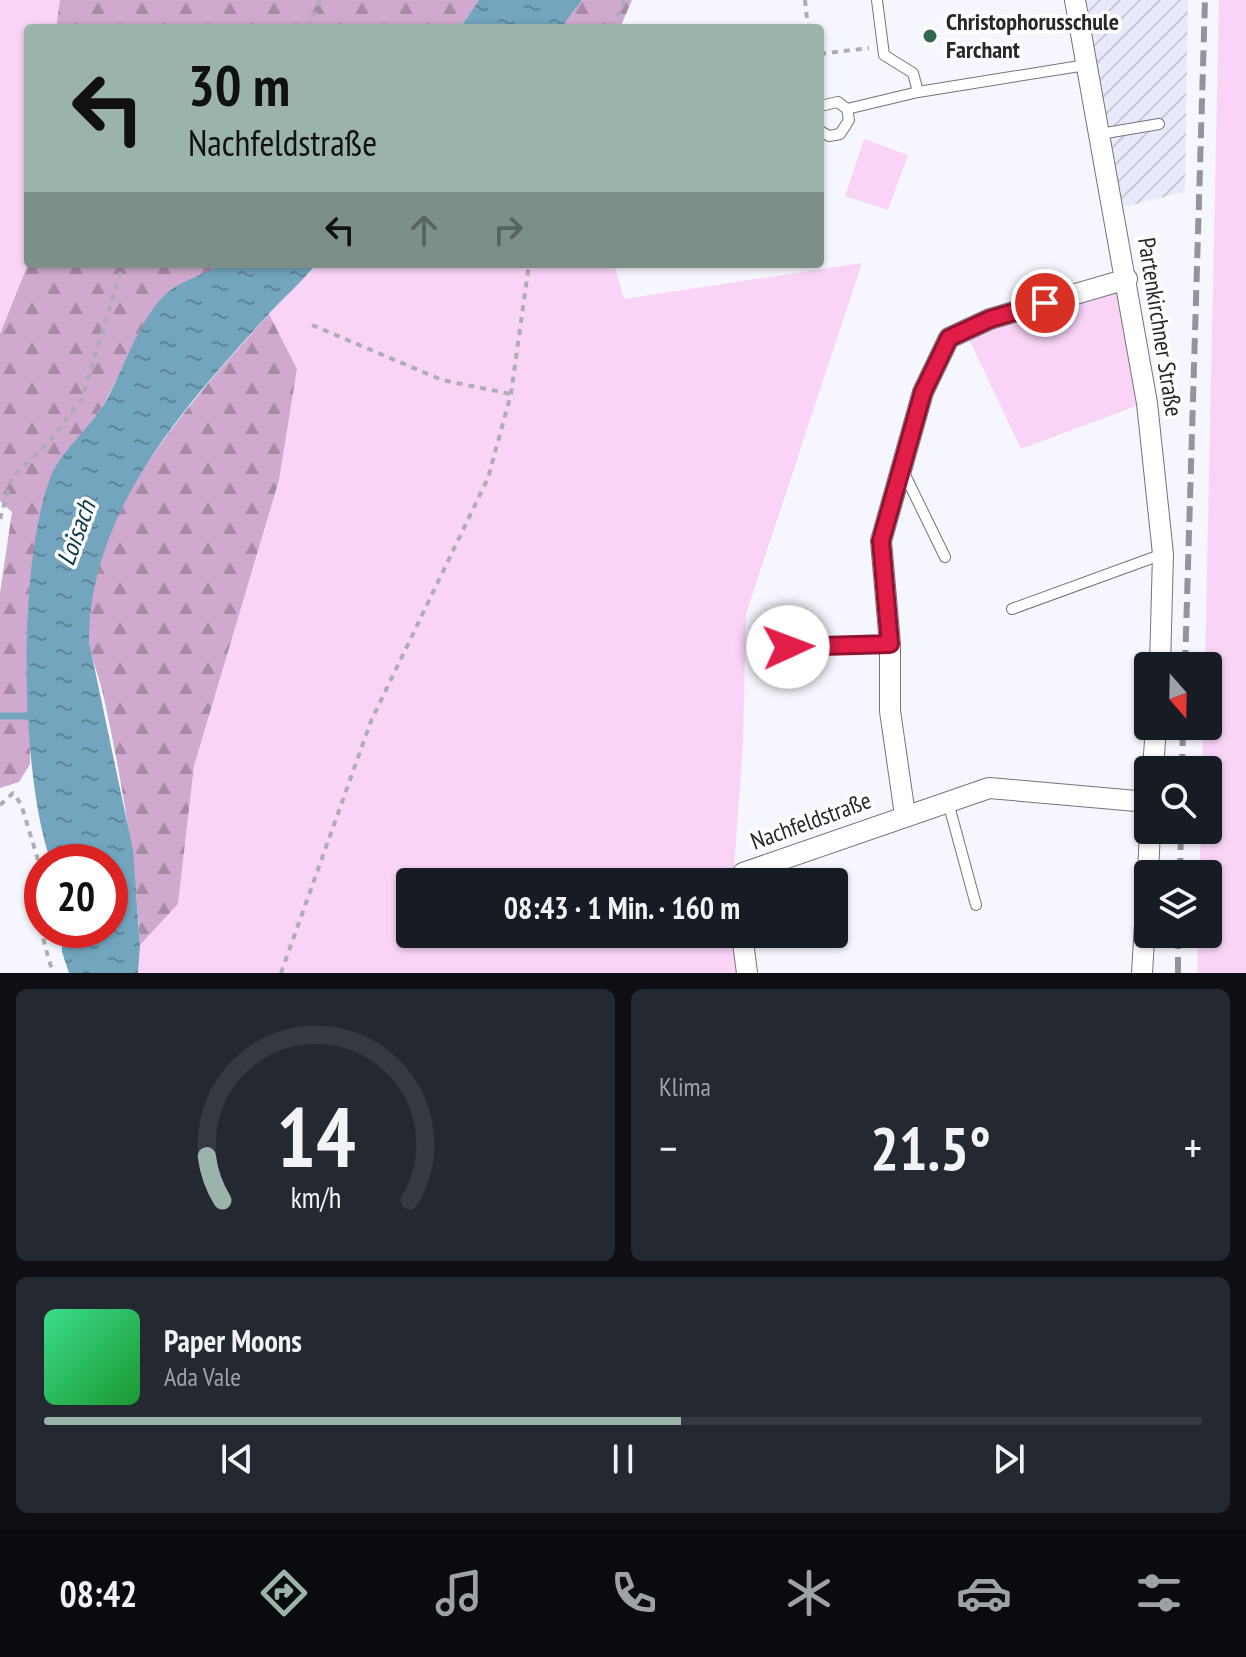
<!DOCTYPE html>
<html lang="de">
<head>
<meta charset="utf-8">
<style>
	body { margin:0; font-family:"PT Sans Narrow",sans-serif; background:#242831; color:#f1f3f6; height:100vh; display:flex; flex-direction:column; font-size:30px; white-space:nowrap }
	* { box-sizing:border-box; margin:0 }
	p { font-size:26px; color:#9ea1a6 }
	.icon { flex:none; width:44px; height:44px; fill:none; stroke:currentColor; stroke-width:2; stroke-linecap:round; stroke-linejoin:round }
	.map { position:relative; height:973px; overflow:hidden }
	.side { display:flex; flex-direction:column; gap:16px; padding:16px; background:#0d0f14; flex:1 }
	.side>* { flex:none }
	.hud { position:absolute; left:24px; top:24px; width:800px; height:244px; border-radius:8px; box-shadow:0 2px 6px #0004; background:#9bb4ab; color:#111; overflow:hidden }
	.needle { width:52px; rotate:160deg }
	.fabs { position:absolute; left:1134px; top:652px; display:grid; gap:16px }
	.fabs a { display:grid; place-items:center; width:88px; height:88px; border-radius:8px; background:#171b24; box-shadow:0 2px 6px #0004; font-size:40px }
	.speed { position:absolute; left:24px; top:844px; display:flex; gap:16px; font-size:40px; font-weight:700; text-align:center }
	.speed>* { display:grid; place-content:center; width:104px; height:104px; border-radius:50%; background:#171b24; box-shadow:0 2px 6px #0004; line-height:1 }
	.speed .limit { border:12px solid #d22; background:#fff; color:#111 }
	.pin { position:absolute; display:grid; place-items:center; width:68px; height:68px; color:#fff; margin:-34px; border:4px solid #fff; border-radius:50%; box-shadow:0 2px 8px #0007 }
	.me { position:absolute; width:88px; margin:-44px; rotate:88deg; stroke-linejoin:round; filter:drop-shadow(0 0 6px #0008) }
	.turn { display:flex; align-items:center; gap:28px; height:168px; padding:0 32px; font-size:36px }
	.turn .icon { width:104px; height:104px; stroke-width:2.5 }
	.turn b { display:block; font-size:56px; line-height:68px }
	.lanes { display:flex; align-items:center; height:76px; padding:0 32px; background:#0003; justify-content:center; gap:40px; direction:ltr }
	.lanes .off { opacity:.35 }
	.big { font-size:60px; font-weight:600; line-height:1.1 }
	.side .card { flex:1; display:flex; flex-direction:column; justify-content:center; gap:12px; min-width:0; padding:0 28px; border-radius:12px; background:#242831 }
	.side .dial { align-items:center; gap:0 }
	.dial svg { height:208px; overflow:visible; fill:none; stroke:#363941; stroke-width:7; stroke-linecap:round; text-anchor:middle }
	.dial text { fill:#f1f3f6; stroke:none }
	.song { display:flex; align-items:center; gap:24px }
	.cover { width:96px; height:96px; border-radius:12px; background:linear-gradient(135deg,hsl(150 70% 55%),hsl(130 70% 35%)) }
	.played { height:8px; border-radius:4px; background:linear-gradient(90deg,#9bb4ab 55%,#363941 55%) }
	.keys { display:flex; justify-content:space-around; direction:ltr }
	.heat { display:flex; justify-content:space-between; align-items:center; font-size:44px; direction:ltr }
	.side .tiles { flex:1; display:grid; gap:16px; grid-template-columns:1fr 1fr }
	.card:last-child { grid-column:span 2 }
	.trip { position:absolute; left:396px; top:868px; width:452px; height:80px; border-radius:8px; background:#171b24; box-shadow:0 2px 6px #0004; font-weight:600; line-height:80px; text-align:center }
	.tab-bar { display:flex; height:128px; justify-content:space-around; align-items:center; background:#090b0e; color:#9ea1a6 }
	.tab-bar .icon { width:56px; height:56px }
	.tab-bar .selected { color:#9bb4ab }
	.tab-bar b { font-size:36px; color:#f1f3f6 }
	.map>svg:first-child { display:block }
</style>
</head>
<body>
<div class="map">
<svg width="1246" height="973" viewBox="0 0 1246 973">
	<defs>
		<pattern id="industrial-furrows" width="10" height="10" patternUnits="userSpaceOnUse" patternTransform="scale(2)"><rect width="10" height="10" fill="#e8eafa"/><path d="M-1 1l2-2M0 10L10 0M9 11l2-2" fill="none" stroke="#c7c9d6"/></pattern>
		<pattern id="forest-firs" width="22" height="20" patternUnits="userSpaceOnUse" patternTransform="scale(2)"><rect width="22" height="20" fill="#cfa9ce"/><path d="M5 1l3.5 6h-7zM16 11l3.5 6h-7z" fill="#a88aa7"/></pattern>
		<pattern id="water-ripples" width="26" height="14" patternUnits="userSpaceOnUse" patternTransform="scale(2)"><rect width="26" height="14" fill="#73a5bf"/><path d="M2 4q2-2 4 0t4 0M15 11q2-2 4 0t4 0" fill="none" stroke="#5e869b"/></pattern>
	</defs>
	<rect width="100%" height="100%" fill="#f6f7fe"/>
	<path fill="url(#industrial-furrows)" d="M 1070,0 L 1188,0 L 1185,192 L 1107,211 Z"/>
	<path fill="#f9d4f7" d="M 0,0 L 60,0 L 56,28 L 28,28 L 28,264 L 0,334 Z
		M 1219,0 L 1246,0 L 1246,973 L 1197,973 L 1198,934 L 1208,934 L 1208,874 L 1199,874 L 1201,830 L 1208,830 L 1208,770 L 1202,770 L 1203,726 L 1208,726 L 1208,666 L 1205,666 Z
		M 864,139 L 908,155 L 888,210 L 845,196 Z
		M 862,263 L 746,614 L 743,744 L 734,870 L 729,882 L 410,882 L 410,934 L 734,934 L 739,973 L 138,973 L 140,945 L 178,904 L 194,766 L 279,480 L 297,369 L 269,314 L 316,264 L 614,264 L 624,299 Z
		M 1116,289 L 1139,405 L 1021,449 L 968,337 Z"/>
	<path fill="url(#forest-firs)" d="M 60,0 L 479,0 L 460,28 L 56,28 Z
		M 582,0 L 632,0 L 620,28 L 561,28 Z
		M 28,264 L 223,264 L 139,334 L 103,406 L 52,475 L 29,622 L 30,764 L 19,782 L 0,788 L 0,593 L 12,512 L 0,501 L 0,334 Z
		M 269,314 L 297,369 L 279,480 L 194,766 L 178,904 L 140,945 C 136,861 121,776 103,694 C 99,676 91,658 89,641 C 76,525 197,394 269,314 Z"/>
	<path fill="url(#water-ripples)" d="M 479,0 L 582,0 L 561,28 L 460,28 Z
		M 223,264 L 316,264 C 301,283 282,299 266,317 C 183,408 89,512 89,642 L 133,850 L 140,945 L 138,973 L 69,973 L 62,952 L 61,930 L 110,930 L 110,862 L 51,862 C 20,776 17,562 51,476 C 63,448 94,425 108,397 C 124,367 142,314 168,292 C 183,280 206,274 223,264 Z"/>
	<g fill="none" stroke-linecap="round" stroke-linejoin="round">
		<path stroke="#73a5bf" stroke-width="7" d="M 0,716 L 34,716"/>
		<g stroke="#73747c" stroke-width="12">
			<path id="service" d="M 877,0 L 884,55 L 913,73 L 918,92
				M 820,106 L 838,102 L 847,109 L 849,120 L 840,134 L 829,136 L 820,131
				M 847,109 L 918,92 L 1086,65
				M 1100,134 L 1159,124
				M 904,473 L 945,557
				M 1012,609 L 1163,554
				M 788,647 L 890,644
				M 948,802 L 976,905"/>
		</g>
		<g stroke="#73747c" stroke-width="22">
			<path id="minor" d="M 1075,0 L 1147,403 L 1163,554 L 1160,666
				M 1153,770 L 1156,726
				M 905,815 L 890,711 L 890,644 L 881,541 L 923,392 L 949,338 L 990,319 L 1127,279
				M 1148,874 L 1150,830
				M 739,882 L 743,873 L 989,788 L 1148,802
				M 742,934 L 747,973
				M 1142,973 L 1148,875"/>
		</g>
		<path stroke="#adaeb4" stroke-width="4" stroke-dasharray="6 6" stroke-linecap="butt" d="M 805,0 L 808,28
			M 308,28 L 320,0
			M 612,28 L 625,0
			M 820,54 L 869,48
			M 312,325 L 442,380 L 511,394
			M 0,519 L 12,477 L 49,442 L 82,398 L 123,264
			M 0,805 L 13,793 L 21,804 L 42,873
			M 42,891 C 37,922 44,944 53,973
			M 281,973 L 371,721 L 488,478 L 511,394 L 529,264"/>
		<use href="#service" stroke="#fff" stroke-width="10"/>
		<use href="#minor" stroke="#fff" stroke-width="20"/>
		<path stroke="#94959a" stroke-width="6" stroke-dasharray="16 8" stroke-linecap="butt" d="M 1185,666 L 1205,0
			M 1182,770 L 1183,726
			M 1180,874 L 1181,830
			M 1178,973 L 1178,934"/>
	</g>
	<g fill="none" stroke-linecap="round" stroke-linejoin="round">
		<g stroke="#92132f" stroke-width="20">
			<path id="route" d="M 788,647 L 890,644 L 881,541 L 923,392 L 949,338 L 990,319 L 1045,303"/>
		</g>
		<use href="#route" stroke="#e11d48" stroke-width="14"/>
	</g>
	<circle fill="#32684f" stroke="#fff" stroke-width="3" cx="930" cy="36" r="8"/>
	<g text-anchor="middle" stroke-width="7" stroke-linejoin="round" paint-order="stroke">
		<g font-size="24" font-weight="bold" fill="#27282b" stroke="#fff" text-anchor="start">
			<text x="946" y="30">Christophorusschule<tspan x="946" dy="28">Farchant</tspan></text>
		</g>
		<g font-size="24" fill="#27282b" stroke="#fff">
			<text transform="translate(1160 327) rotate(81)" y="8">Partenkirchner Straße</text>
			<text transform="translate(811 821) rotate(-20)" y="8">Nachfeldstraße</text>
		</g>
		<g font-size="26" font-style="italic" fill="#0c384b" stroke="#fff">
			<text transform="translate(76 533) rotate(-70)" y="9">Loisach</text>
		</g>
	</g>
</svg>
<div class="fabs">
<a><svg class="needle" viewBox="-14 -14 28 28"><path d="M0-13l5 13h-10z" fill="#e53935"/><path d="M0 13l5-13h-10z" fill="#9ea1a6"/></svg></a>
<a><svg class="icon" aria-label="search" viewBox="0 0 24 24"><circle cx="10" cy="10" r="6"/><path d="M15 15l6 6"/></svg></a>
<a><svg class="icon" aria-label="layers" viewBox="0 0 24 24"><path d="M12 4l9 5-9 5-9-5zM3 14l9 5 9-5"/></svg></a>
</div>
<div class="speed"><div class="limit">20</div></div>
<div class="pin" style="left:1045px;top:303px;background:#d93025"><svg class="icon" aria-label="arrive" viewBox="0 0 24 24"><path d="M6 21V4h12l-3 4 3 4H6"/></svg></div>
<svg class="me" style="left:788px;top:647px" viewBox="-20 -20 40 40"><circle r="19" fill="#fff"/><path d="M0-13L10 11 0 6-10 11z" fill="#e11d48"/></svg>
<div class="trip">08:43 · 1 Min. · 160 m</div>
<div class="hud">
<div class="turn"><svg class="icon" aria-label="left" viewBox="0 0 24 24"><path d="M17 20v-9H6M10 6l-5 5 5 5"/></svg><div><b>30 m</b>Nachfeldstraße</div></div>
<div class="lanes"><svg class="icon" aria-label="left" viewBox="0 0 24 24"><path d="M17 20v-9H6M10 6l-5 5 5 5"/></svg><svg class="icon off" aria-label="ahead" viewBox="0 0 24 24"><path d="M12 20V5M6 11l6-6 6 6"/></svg><svg class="icon off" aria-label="right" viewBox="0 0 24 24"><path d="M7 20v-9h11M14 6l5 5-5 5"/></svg></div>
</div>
</div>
<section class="side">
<div class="tiles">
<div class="card dial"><svg viewBox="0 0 100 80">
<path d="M14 69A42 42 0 1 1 86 69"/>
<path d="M14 69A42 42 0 0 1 8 52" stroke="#9bb4ab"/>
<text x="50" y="56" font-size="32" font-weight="700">14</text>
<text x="50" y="72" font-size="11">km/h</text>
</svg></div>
<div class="card"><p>Klima</p>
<div class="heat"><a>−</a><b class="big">21.5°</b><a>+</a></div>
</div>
<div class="card">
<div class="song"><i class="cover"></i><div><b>Paper Moons</b><p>Ada Vale</p></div></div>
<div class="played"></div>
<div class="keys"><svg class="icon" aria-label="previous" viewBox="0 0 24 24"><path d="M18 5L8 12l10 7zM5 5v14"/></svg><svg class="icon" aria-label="pause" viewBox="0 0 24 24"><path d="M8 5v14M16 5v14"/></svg><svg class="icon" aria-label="next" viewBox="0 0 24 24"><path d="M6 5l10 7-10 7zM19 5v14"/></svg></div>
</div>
</div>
</section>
<nav class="tab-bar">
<b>08:42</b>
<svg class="icon selected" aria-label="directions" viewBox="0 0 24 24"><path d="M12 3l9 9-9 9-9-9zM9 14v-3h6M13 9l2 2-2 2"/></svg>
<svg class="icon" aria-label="music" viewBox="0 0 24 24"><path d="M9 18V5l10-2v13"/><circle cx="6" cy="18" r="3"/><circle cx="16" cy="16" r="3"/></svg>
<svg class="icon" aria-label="phone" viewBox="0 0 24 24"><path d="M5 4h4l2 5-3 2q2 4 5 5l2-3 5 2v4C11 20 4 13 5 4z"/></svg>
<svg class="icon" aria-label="climate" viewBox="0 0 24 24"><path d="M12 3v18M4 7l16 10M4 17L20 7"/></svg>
<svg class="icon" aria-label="car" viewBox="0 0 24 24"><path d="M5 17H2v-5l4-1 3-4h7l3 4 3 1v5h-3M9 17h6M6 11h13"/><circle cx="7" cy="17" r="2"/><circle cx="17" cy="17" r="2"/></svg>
<svg class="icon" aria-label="filters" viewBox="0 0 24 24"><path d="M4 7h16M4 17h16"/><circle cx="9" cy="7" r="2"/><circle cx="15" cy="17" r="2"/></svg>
</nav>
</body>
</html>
